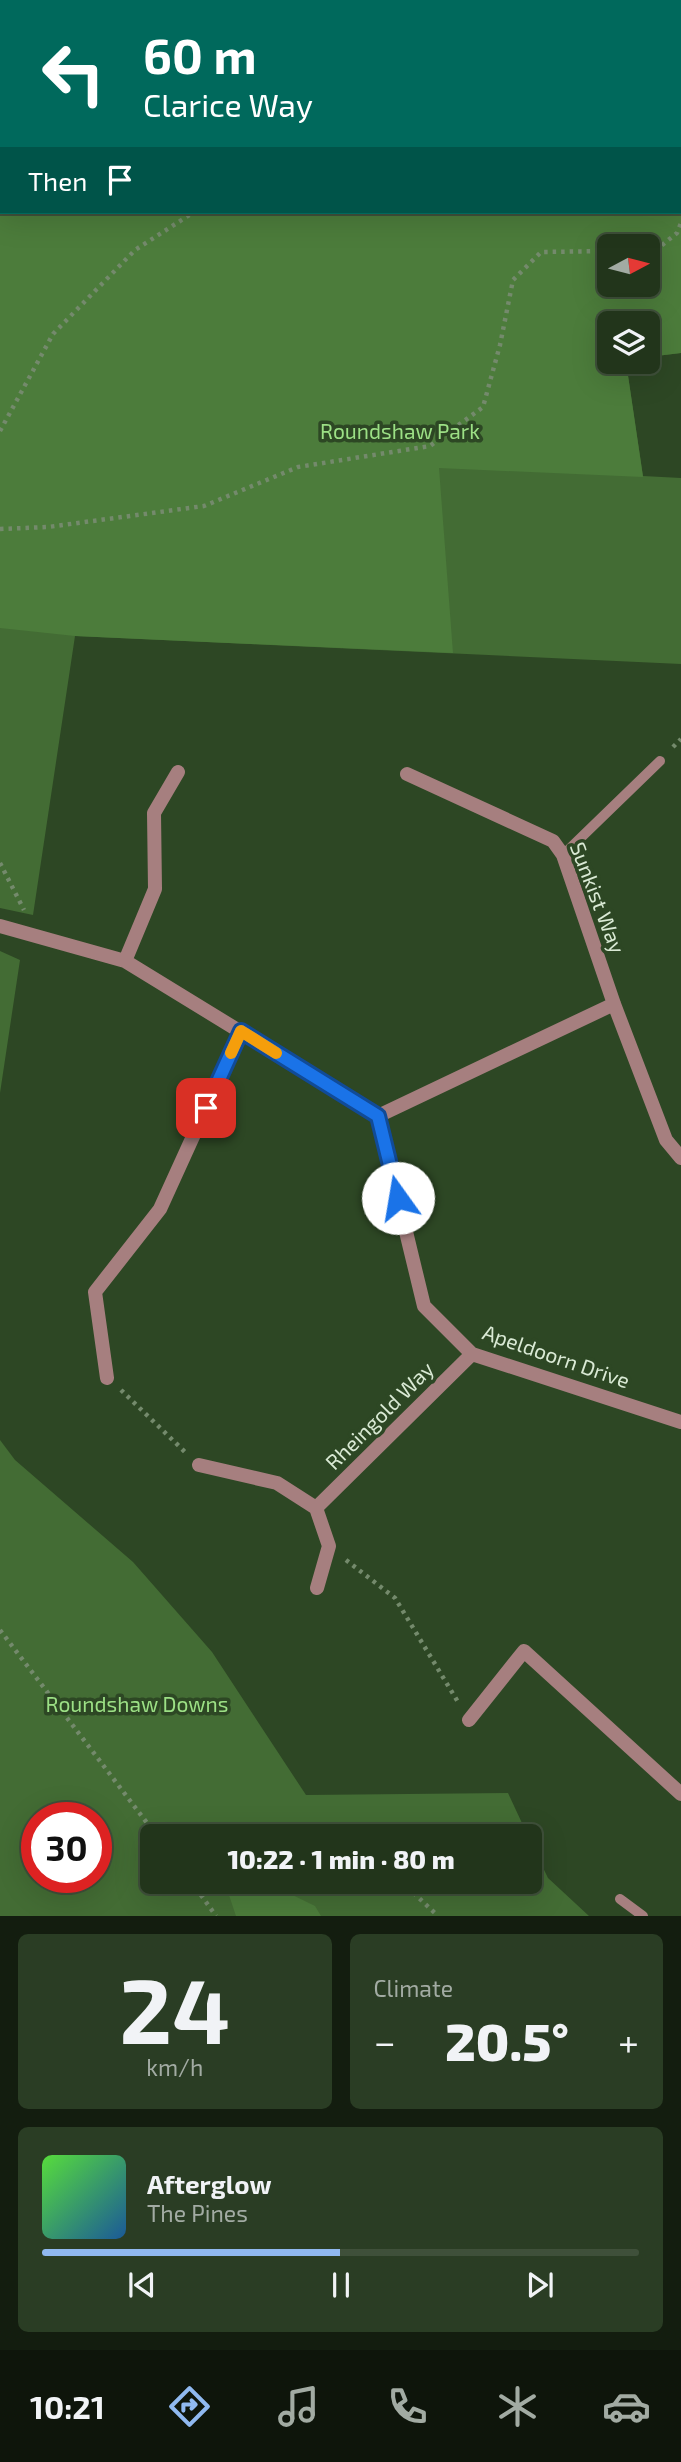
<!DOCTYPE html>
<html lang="en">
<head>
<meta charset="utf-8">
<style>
	body { margin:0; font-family:"Exo 2",sans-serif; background:#2a3d24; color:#f1f3f6; height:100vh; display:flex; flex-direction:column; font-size:26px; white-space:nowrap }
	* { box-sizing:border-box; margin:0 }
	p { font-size:23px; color:#a2aba3 }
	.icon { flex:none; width:38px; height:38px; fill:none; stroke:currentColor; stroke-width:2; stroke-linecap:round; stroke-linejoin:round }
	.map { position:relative; height:1916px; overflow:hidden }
	.panel { display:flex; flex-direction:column; gap:18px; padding:18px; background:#131d0f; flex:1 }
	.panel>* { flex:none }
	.hud { position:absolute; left:0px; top:0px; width:682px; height:214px; box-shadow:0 7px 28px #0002,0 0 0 2px #3f503a; background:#00695c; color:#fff; overflow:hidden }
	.needle { width:46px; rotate:83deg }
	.controls { position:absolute; left:597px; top:234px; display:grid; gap:14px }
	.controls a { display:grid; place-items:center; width:63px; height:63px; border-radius:10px; background:#22351b; box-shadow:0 7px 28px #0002,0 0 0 2px #3f503a; font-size:35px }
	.speed { position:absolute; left:21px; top:1802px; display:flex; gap:14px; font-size:35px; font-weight:700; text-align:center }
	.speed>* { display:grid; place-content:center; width:91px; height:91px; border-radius:50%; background:#22351b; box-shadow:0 7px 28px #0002,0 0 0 2px #3f503a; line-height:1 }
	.speed .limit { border:10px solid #d22; background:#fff; color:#111 }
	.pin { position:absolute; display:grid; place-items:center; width:60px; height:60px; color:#fff; margin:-30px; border-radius:14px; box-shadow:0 4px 10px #0006 }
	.me { position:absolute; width:77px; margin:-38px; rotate:347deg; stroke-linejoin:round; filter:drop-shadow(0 0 5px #0008) }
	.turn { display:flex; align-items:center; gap:24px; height:147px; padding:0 28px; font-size:32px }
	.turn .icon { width:91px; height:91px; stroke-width:2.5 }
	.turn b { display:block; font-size:49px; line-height:60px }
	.then { display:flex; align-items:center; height:66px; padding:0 28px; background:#0003; gap:14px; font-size:26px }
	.big { font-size:52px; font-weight:800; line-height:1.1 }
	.panel .card { flex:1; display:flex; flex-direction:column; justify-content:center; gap:10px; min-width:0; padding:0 24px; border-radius:10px; background:#2a3d24 }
	.panel .dial { align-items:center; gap:0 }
	.dial b { font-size:91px; line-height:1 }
	.song { display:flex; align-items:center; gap:21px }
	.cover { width:84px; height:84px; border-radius:10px; background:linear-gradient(135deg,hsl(110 70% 55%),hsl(210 70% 35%)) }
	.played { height:7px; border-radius:4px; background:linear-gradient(90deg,#90b9f0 50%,#3f503a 50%) }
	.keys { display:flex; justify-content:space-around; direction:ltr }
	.heat { display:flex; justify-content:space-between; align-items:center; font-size:38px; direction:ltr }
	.panel .tiles { flex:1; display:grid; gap:18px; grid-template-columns:1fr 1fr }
	.card:last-child { grid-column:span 2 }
	.trip { position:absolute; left:140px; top:1824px; width:402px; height:70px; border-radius:10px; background:#22351b; box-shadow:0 7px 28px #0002,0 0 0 2px #3f503a; font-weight:800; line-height:70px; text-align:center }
	.dock { display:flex; height:112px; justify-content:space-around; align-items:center; background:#0e150b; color:#a2aba3 }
	.dock .icon { width:49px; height:49px }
	.dock .current { color:#90b9f0 }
	.dock b { font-size:32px; color:#f1f3f6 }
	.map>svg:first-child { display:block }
</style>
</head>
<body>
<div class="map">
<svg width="681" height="1916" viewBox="0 0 681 1916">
	<rect width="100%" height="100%" fill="#2d4724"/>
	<path fill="#436c34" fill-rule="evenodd" d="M 127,0 L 681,0 L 681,353 L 648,357 L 648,324 L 609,324 L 609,362 L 626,362 L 643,476 L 681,478 L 681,664 L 75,636 L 33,915 L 0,908 L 0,84 L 2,83 L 2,212 L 681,212 L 681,2 L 124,2 ZM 609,247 L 648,247 L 648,285 L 609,285 Z
		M 0,951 L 20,960 L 0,1093 Z
		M 0,1440 L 15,1460 L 133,1562 L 212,1652 L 306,1795 L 508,1793 L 528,1836 L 152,1836 L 152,1881 L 530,1881 L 530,1841 L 548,1878 L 589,1916 L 0,1916 ZM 37,1818 L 96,1818 L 96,1878 L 37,1878 Z"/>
	<path fill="#4c7c3b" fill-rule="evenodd" d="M 127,0 L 681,0 L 681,353 L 648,357 L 648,324 L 609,324 L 609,362 L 626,362 L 643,477 L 439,468 L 453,653 L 75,636 L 0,628 L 0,84 L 2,83 L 2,212 L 681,212 L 681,2 L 124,2 ZM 609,247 L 648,247 L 648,285 L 609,285 Z
		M 270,1884 L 315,1906 L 321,1916 L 236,1916 L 227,1889 Z"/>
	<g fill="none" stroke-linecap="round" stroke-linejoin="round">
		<path stroke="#748a6c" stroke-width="4.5" stroke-dasharray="3.5 5" stroke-linecap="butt" d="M 681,134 L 681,136
			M 648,254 L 651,254 L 677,233 L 681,223
			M 0,431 L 53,334 L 135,250 L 194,212
			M 0,529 L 48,527 L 204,506 L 298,467 L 430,446 L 483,407 L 500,345 L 513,280 L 541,252 L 609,251
			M 673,747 L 681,739
			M 0,863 L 24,910
			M 121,1390 L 185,1452
			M 346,1560 L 395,1598 L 458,1702
			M 0,1630 L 157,1836
			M 191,1881 L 216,1916
			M 401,1881 L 438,1916"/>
		<path stroke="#a67f7f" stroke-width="10" d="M 563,855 L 660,761
			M 620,1899 L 643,1916"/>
		<path stroke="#a67f7f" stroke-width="14" d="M 407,774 L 553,841 L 563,855 L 614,1004 L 666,1140 L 681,1158
			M 0,926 L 125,961 L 378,1116 L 424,1306 L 472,1354 L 681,1422
			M 125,961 L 155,889 L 154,813 L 178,772
			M 378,1116 L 614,1004
			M 107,1378 L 95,1292 L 160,1209 L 241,1031
			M 199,1465 L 277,1483 L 316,1508
			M 317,1588 L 329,1546 L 316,1508 L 472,1354
			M 469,1720 L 524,1651 L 681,1794"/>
		<path stroke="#dfa1a2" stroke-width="14" d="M 42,2 L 44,0
			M 0,35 L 2,33"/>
	</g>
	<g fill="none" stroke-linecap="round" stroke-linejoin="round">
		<g stroke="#114b97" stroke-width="18">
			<path id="route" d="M 206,1108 L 241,1031 L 378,1116 L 398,1198"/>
		</g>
		<use href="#route" stroke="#1a73e8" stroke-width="12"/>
		<path stroke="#f59e0b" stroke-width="12" d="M 231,1053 L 241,1031 L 276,1053"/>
	</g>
	<g text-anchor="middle" stroke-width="7" stroke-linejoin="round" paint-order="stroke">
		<g font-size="21" fill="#9ce085" stroke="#2d4724">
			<text x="400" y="439">Roundshaw Park</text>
			<text x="137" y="1712">Roundshaw Downs</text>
		</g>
		<g font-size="21" fill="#daead5" stroke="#2d4724">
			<text transform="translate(597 898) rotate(69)" y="7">Sunkist Way</text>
			<text transform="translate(556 1357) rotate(19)" y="7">Apeldoorn Drive</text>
			<text transform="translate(380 1416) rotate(-45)" y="7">Rheingold Way</text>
		</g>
	</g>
</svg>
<div class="controls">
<a><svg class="needle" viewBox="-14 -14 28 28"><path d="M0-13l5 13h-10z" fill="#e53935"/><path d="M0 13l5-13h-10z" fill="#a2aba3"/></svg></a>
<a><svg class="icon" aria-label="layers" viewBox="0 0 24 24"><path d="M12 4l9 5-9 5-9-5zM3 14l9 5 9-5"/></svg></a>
</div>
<div class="speed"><div class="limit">30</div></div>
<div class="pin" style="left:206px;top:1108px;background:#d93025"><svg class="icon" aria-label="arrive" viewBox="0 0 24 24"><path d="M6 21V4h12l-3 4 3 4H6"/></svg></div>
<svg class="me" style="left:398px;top:1198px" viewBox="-20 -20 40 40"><circle r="19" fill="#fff"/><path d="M0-13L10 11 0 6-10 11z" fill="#1a73e8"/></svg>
<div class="trip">10:22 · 1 min · 80 m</div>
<div class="hud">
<div class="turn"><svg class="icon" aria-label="left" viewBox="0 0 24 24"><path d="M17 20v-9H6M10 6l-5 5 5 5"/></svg><div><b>60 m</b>Clarice Way</div></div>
<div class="then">Then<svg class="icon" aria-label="arrive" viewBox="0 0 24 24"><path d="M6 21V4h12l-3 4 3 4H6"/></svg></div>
</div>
</div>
<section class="panel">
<div class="tiles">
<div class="card dial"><b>24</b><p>km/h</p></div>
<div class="card"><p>Climate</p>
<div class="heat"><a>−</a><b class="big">20.5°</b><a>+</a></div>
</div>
<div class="card">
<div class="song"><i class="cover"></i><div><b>Afterglow</b><p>The Pines</p></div></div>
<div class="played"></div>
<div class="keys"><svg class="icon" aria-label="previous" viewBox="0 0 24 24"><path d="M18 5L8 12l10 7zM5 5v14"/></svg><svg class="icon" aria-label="pause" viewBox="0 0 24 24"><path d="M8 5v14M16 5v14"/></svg><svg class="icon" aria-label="next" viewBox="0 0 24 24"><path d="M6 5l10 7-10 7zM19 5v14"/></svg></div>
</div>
</div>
</section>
<nav class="dock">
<b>10:21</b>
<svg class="icon current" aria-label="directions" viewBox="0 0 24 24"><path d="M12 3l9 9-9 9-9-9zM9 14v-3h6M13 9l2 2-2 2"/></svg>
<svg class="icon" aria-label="music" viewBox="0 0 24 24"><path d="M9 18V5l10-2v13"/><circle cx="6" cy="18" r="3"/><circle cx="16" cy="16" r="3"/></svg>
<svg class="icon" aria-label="phone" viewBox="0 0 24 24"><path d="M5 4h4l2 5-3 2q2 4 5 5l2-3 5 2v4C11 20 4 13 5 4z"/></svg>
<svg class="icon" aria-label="climate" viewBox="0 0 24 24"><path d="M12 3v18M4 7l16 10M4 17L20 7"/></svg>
<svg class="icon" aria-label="car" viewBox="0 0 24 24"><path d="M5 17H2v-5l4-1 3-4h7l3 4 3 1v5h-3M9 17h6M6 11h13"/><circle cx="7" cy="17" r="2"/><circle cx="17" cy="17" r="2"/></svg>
</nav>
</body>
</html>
